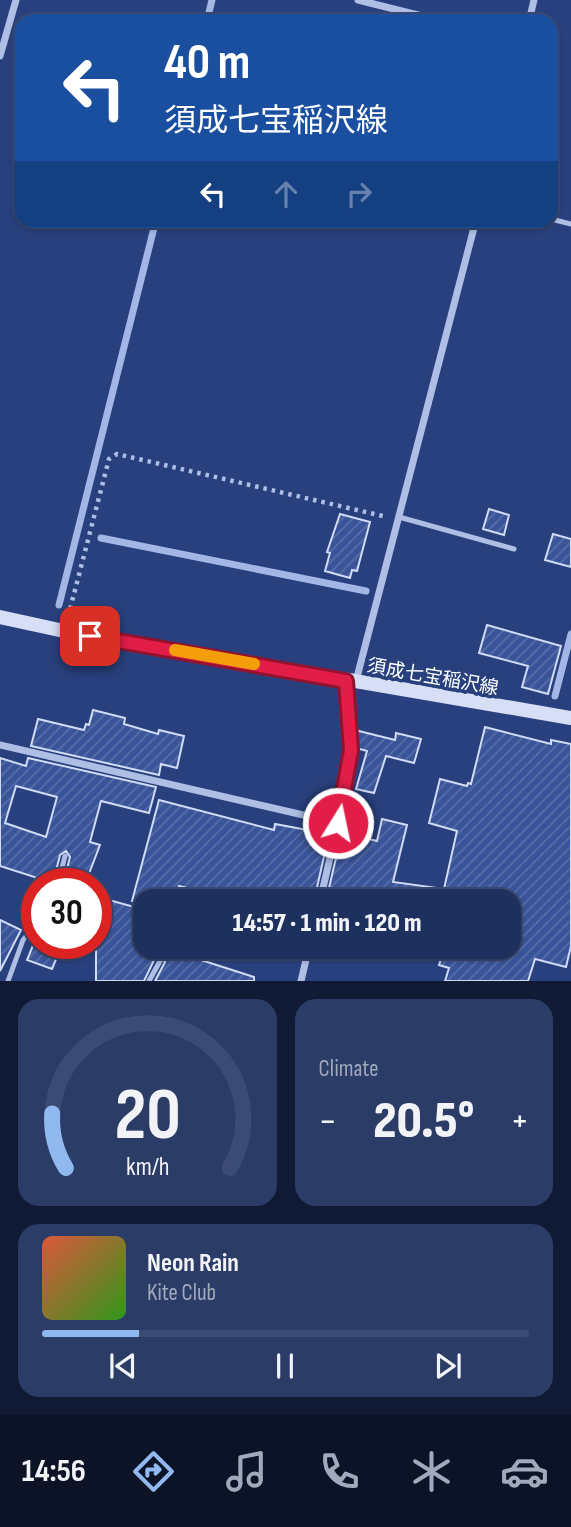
<!DOCTYPE html>
<html lang="en">
<head>
<meta charset="utf-8">
<style>
	body { margin:0; font-family:"Sofia Sans Condensed","Noto Sans JP",sans-serif; background:#2b3c67; color:#f1f3f6; height:100vh; display:flex; flex-direction:column; font-size:26px; white-space:nowrap }
	* { box-sizing:border-box; margin:0 }
	p { font-size:23px; color:#a1a9bc }
	.icon { flex:none; width:38px; height:38px; fill:none; stroke:currentColor; stroke-width:2; stroke-linecap:round; stroke-linejoin:round }
	.map { position:relative; height:981px; overflow:hidden }
	.panel { display:flex; flex-direction:column; gap:18px; padding:18px; background:#101a34; flex:1 }
	.panel>* { flex:none }
	.banner { position:absolute; left:14px; top:14px; width:544px; height:214px; border-radius:21px; box-shadow:0 2px 5px #0004,0 0 0 2px #3c4b73; background:#1a4fa0; color:#fff; overflow:hidden }
	.speed { position:absolute; left:21px; top:868px; display:flex; gap:14px; font-size:35px; font-weight:700; text-align:center }
	.speed>* { display:grid; place-content:center; width:91px; height:91px; border-radius:50%; background:#1e305e; box-shadow:0 2px 5px #0004,0 0 0 2px #3c4b73; line-height:1 }
	.speed .limit { border:10px solid #d22; background:#fff; color:#111 }
	.pin { position:absolute; display:grid; place-items:center; width:60px; height:60px; color:#fff; margin:-30px; border-radius:14px; box-shadow:0 4px 10px #0006 }
	.me { position:absolute; width:77px; margin:-38px; rotate:10deg; stroke-linejoin:round; filter:drop-shadow(0 0 5px #0008) }
	.turn { display:flex; align-items:center; gap:24px; height:147px; padding:0 35px; font-size:32px }
	.turn .icon { width:91px; height:91px; stroke-width:2.5 }
	.turn b { display:block; font-size:49px; line-height:60px }
	.lanes { display:flex; align-items:center; height:66px; padding:0 35px; background:#0003; justify-content:center; gap:35px; direction:ltr }
	.lanes .off { opacity:.35 }
	.big { font-size:52px; font-weight:800; line-height:1.1 }
	.panel .widget { flex:1; display:flex; flex-direction:column; justify-content:center; gap:10px; min-width:0; padding:0 24px; border-radius:21px; background:#2b3c67 }
	.panel .dial { align-items:center; gap:0 }
	.dial svg { height:182px; overflow:visible; fill:none; stroke:#3c4b73; stroke-width:7; stroke-linecap:round; text-anchor:middle }
	.dial text { fill:#f1f3f6; stroke:none }
	.song { display:flex; align-items:center; gap:21px }
	.cover { width:84px; height:84px; border-radius:10px; background:linear-gradient(135deg,hsl(10 70% 55%),hsl(110 70% 35%)) }
	.played { height:7px; border-radius:4px; background:linear-gradient(90deg,#90b9f0 20%,#3c4b73 20%) }
	.keys { display:flex; justify-content:space-around; direction:ltr }
	.heat { display:flex; justify-content:space-between; align-items:center; font-size:38px; direction:ltr }
	.panel .tiles { flex:1; display:grid; gap:18px; grid-template-columns:1fr 1fr }
	.widget:last-child { grid-column:span 2 }
	.trip { position:absolute; left:133px; top:889px; width:388px; height:70px; border-radius:21px; background:#1e305e; box-shadow:0 2px 5px #0004,0 0 0 2px #3c4b73; font-weight:800; line-height:70px; text-align:center }
	.tabs { display:flex; height:112px; justify-content:space-around; align-items:center; background:#0c1326; color:#a1a9bc }
	.tabs .icon { width:49px; height:49px }
	.tabs .current { color:#90b9f0 }
	.tabs b { font-size:32px; color:#f1f3f6 }
	.map>svg:first-child { display:block }
</style>
</head>
<body>
<div class="map">
<svg width="571" height="981" viewBox="0 0 571 981">
	<defs>
		<pattern id="building-hatch" width="6" height="6" patternUnits="userSpaceOnUse" patternTransform="scale(1.75)"><rect width="6" height="6" fill="#395499"/><path d="M-1 1l2-2M0 6l6-6M5 7l2-2" fill="none" stroke="#576ea8"/></pattern>
	</defs>
	<rect width="100%" height="100%" fill="#28407d"/>
	<g fill="none" stroke-linecap="round" stroke-linejoin="round">
		<path stroke="#a2b7e5" stroke-width="7" d="M 207,21 L 212,0
			M 101,538 L 366,591
			M 59,605 L 156,220
			M 555,696 L 571,634"/>
	</g>
	<path fill="url(#building-hatch)" stroke="#d0dbf4" stroke-width="2" fill-rule="evenodd" d="M 489,509 L 509,515 L 504,535 L 483,529 Z
		M 340,514 L 370,522 L 357,571 L 352,570 L 350,578 L 325,571 L 330,553 L 327,552 Z
		M 553,534 L 571,539 L 571,567 L 545,560 Z
		M 487,625 L 561,646 L 548,694 L 522,687 L 528,666 L 479,653 Z
		M 93,710 L 125,718 L 124,724 L 158,734 L 159,730 L 184,736 L 177,768 L 161,764 L 159,775 L 31,746 L 38,719 L 84,730 L 86,724 L 89,725 Z
		M 485,727 L 551,744 L 551,740 L 571,744 L 571,946 L 566,967 L 535,959 L 528,981 L 445,981 L 449,968 L 439,965 L 445,947 L 509,947 L 509,901 L 326,901 L 341,836 L 345,836 L 345,833 L 377,841 L 382,819 L 407,825 L 393,882 L 444,889 L 457,831 L 429,823 L 440,779 L 467,786 L 468,783 L 471,784 Z
		M 355,730 L 395,740 L 396,733 L 421,739 L 414,763 L 386,756 L 374,793 L 356,789 L 367,751 L 356,748 Z
		M 0,758 L 26,766 L 28,758 L 156,787 L 149,813 L 101,801 L 90,842 L 100,845 L 85,884 L 63,884 L 70,857 L 66,851 L 60,855 L 53,883 L 0,866 ZM 16,786 L 57,797 L 46,837 L 5,823 Z
		M 159,800 L 274,830 L 275,824 L 329,834 L 314,901 L 240,901 L 179,886 L 174,901 L 132,901 Z
		M 109,900 L 145,910 L 145,947 L 202,947 L 198,959 L 254,977 L 254,981 L 155,981 L 165,962 L 161,956 L 155,958 L 144,981 L 96,981 L 96,949 Z
		M 0,920 L 21,930 L 0,971 Z
		M 34,943 L 59,952 L 52,969 L 27,960 Z"/>
	<g fill="none" stroke-linecap="round" stroke-linejoin="round">
		<path stroke="#aebee4" stroke-width="4.5" stroke-dasharray="3.5 5" stroke-linecap="butt" d="M 68,617 L 109,459 L 117,454 L 387,517"/>
		<path stroke="#aebee4" stroke-width="5" d="M 551,219 L 571,224
			M 399,517 L 514,549
			M 58,884 L 65,856
			M 8,981 L 23,940 L 37,923
			M 149,981 L 160,961"/>
		<path stroke="#aebee4" stroke-width="7" d="M 358,0 L 442,21
			M 529,21 L 534,0
			M 0,56 L 16,0
			M 356,681 L 476,220
			M 0,745 L 338,823
			M 320,901 L 338,823 L 350,750 L 347,681
			M 301,981 L 309,947"/>
		<path stroke="#d6dff5" stroke-width="14" d="M 0,617 L 64,631 L 571,718"/>
	</g>
	<g fill="none" stroke-linecap="round" stroke-linejoin="round">
		<g stroke="#92132f" stroke-width="18">
			<path id="route" d="M 90,636 L 346,681 L 351,750 L 338,823"/>
		</g>
		<use href="#route" stroke="#e11d48" stroke-width="12"/>
		<path stroke="#f59e0b" stroke-width="12" d="M 175,650 L 254,664"/>
	</g>
	<g text-anchor="middle" stroke-width="7" stroke-linejoin="round" paint-order="stroke">
		<g font-size="19" fill="#fff" stroke="#28407d">
			<text transform="translate(433 676) rotate(10)" y="7">須成七宝稲沢線</text>
		</g>
	</g>
</svg>
<div class="speed"><div class="limit">30</div></div>
<div class="pin" style="left:90px;top:636px;background:#d93025"><svg class="icon" aria-label="arrive" viewBox="0 0 24 24"><path d="M6 21V4h12l-3 4 3 4H6"/></svg></div>
<svg class="me" style="left:338px;top:823px" viewBox="-20 -20 40 40"><circle r="17" fill="#e11d48" stroke="#fff" stroke-width="3"/><path d="M0-11L8 9 0 5-8 9z" fill="#fff"/></svg>
<div class="trip">14:57 · 1 min · 120 m</div>
<div class="banner">
<div class="turn"><svg class="icon" aria-label="left" viewBox="0 0 24 24"><path d="M17 20v-9H6M10 6l-5 5 5 5"/></svg><div><b>40 m</b>須成七宝稲沢線</div></div>
<div class="lanes"><svg class="icon" aria-label="left" viewBox="0 0 24 24"><path d="M17 20v-9H6M10 6l-5 5 5 5"/></svg><svg class="icon off" aria-label="ahead" viewBox="0 0 24 24"><path d="M12 20V5M6 11l6-6 6 6"/></svg><svg class="icon off" aria-label="right" viewBox="0 0 24 24"><path d="M7 20v-9h11M14 6l5 5-5 5"/></svg></div>
</div>
</div>
<section class="panel">
<div class="tiles">
<div class="widget dial"><svg viewBox="0 0 100 80">
<path d="M14 69A42 42 0 1 1 86 69"/>
<path d="M14 69A42 42 0 0 1 8 45" stroke="#90b9f0"/>
<text x="50" y="56" font-size="32" font-weight="700">20</text>
<text x="50" y="72" font-size="11">km/h</text>
</svg></div>
<div class="widget"><p>Climate</p>
<div class="heat"><a>−</a><b class="big">20.5°</b><a>+</a></div>
</div>
<div class="widget">
<div class="song"><i class="cover"></i><div><b>Neon Rain</b><p>Kite Club</p></div></div>
<div class="played"></div>
<div class="keys"><svg class="icon" aria-label="previous" viewBox="0 0 24 24"><path d="M18 5L8 12l10 7zM5 5v14"/></svg><svg class="icon" aria-label="pause" viewBox="0 0 24 24"><path d="M8 5v14M16 5v14"/></svg><svg class="icon" aria-label="next" viewBox="0 0 24 24"><path d="M6 5l10 7-10 7zM19 5v14"/></svg></div>
</div>
</div>
</section>
<nav class="tabs">
<b>14:56</b>
<svg class="icon current" aria-label="directions" viewBox="0 0 24 24"><path d="M12 3l9 9-9 9-9-9zM9 14v-3h6M13 9l2 2-2 2"/></svg>
<svg class="icon" aria-label="music" viewBox="0 0 24 24"><path d="M9 18V5l10-2v13"/><circle cx="6" cy="18" r="3"/><circle cx="16" cy="16" r="3"/></svg>
<svg class="icon" aria-label="phone" viewBox="0 0 24 24"><path d="M5 4h4l2 5-3 2q2 4 5 5l2-3 5 2v4C11 20 4 13 5 4z"/></svg>
<svg class="icon" aria-label="climate" viewBox="0 0 24 24"><path d="M12 3v18M4 7l16 10M4 17L20 7"/></svg>
<svg class="icon" aria-label="car" viewBox="0 0 24 24"><path d="M5 17H2v-5l4-1 3-4h7l3 4 3 1v5h-3M9 17h6M6 11h13"/><circle cx="7" cy="17" r="2"/><circle cx="17" cy="17" r="2"/></svg>
</nav>
</body>
</html>
